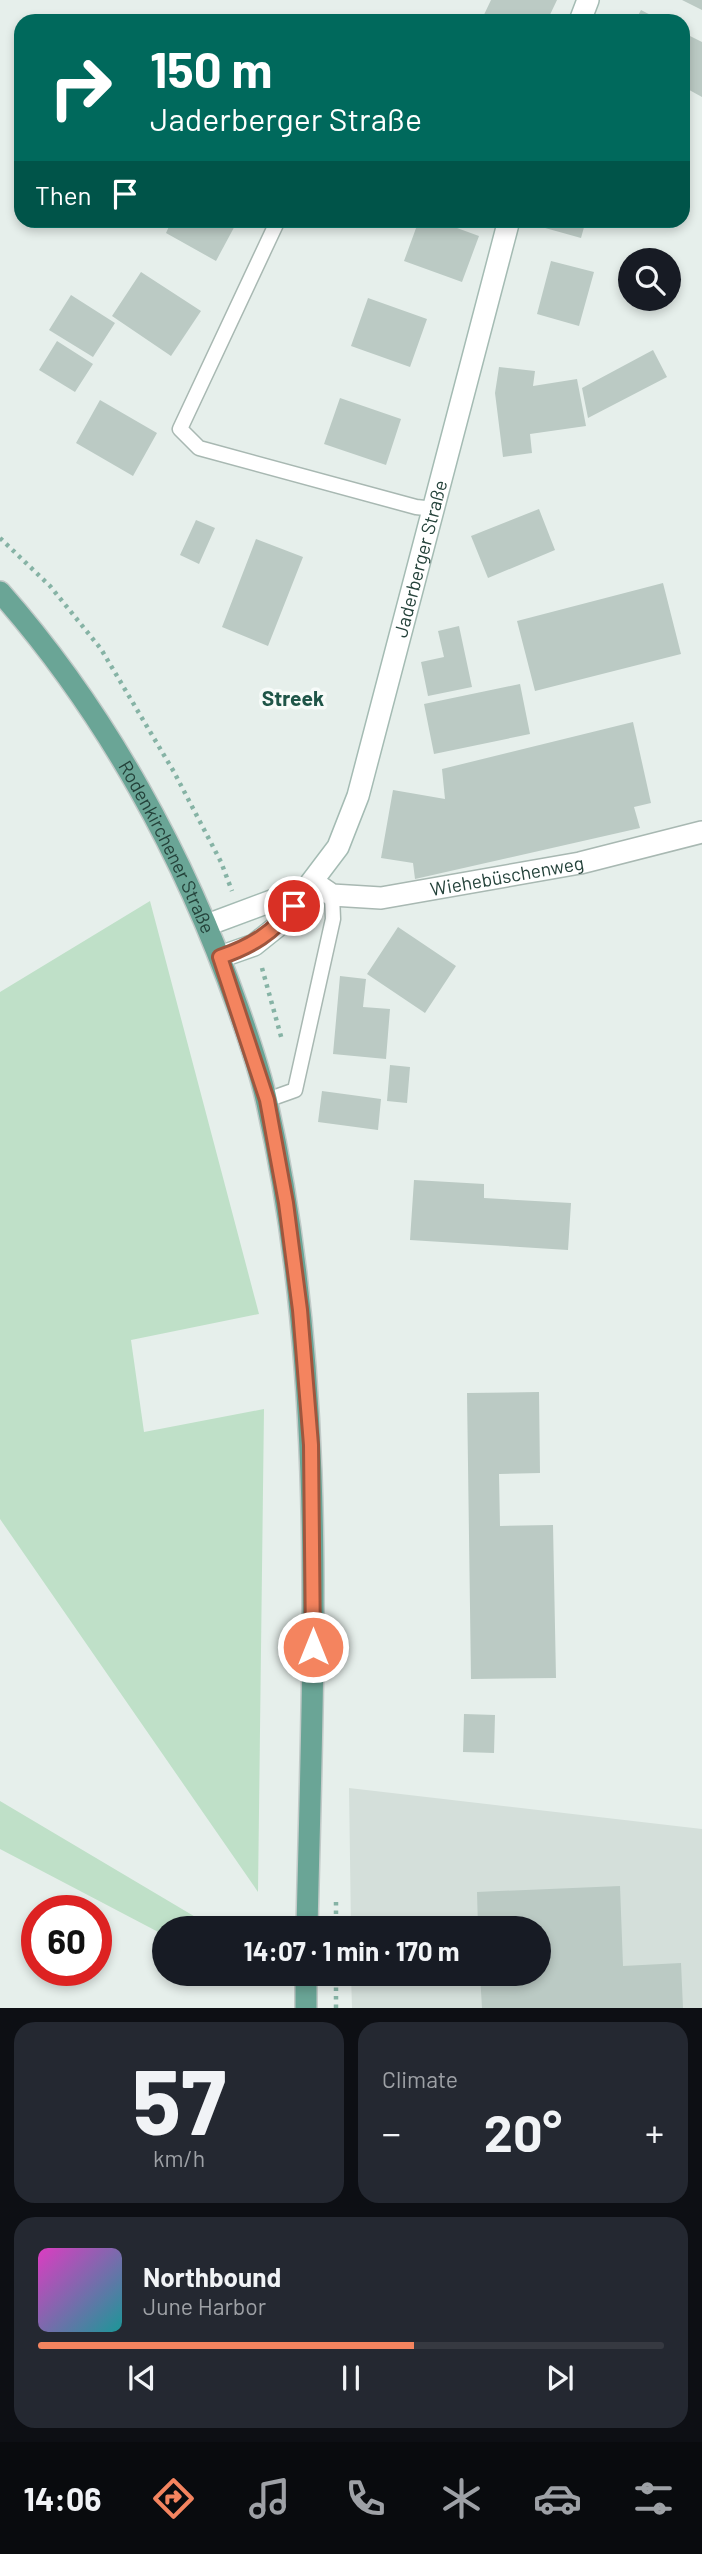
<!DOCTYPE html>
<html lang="en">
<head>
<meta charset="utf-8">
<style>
	body { margin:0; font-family:Barlow,sans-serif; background:#242831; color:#f1f3f6; height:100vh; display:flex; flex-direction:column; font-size:26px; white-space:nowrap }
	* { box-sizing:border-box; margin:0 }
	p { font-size:23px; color:#9ea1a6 }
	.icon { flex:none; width:38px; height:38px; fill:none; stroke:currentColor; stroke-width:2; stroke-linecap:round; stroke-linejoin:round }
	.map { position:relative; height:2008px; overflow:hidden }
	.details { display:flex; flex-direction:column; gap:14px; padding:14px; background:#0d0f14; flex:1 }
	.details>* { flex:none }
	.banner { position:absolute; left:14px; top:14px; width:676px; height:214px; border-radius:21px; box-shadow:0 4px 10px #0003; background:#00695c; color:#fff; overflow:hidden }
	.fabs { position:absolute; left:618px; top:248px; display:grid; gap:14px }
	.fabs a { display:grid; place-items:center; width:63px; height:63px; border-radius:50%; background:#171b24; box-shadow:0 4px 10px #0003; font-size:35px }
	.speed { position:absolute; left:21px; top:1895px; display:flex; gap:14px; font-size:35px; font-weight:700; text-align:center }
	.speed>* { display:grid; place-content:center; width:91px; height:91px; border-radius:50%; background:#171b24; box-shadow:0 4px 10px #0003; line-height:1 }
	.speed .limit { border:10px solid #d22; background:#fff; color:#111 }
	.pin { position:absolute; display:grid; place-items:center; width:60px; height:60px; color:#fff; margin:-30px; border:4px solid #fff; border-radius:50%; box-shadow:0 2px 7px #0007 }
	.me { position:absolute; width:77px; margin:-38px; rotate:0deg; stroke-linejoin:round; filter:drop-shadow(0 0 5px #0008) }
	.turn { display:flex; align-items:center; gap:24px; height:147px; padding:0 21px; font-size:32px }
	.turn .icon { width:91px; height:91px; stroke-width:2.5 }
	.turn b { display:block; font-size:49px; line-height:60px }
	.then { display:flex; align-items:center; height:66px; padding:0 21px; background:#0003; gap:14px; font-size:26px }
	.big { font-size:52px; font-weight:700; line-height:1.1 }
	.details .card { flex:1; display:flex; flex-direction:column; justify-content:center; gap:10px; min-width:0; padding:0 24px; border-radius:21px; background:#242831 }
	.details .dial { align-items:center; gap:0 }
	.dial b { font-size:91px; line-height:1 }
	.song { display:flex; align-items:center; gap:21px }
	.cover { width:84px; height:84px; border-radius:10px; background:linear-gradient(135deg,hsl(310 70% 55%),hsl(180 70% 35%)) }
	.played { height:7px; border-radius:4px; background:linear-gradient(90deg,#f4845f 60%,#363941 60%) }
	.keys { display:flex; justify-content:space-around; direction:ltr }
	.heat { display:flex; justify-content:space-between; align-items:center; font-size:38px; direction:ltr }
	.details .tiles { flex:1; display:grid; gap:14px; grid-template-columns:1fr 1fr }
	.card:last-child { grid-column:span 2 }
	.trip { position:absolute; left:152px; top:1916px; width:399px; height:70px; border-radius:35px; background:#171b24; box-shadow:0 4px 10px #0003; font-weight:700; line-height:70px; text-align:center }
	.tab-bar { display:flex; height:112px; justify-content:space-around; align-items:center; background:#090b0e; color:#9ea1a6 }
	.tab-bar .icon { width:49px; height:49px }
	.tab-bar .on { color:#f4845f }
	.tab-bar b { font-size:32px; color:#f1f3f6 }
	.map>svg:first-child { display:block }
</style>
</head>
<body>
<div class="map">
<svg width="702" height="2008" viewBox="0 0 702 2008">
	<rect width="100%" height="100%" fill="#e6efeb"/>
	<path fill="#d4dfda" d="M 349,1788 L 702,1829 L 702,2008 L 352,2008 L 351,1974 L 539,1974 L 539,1928 L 351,1928 Z"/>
	<path fill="#bfe0c8" d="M 150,901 L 259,1314 L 131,1340 L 144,1432 L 264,1409 L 258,1892 L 0,1519 L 0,992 Z
		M 0,1801 L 214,1928 L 164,1928 L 164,1935 L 0,1849 Z"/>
	<path fill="#bbcac4" d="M 491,0 L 557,0 L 547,21 L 481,21 Z
		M 682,0 L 702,0 L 702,10 Z
		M 641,10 L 662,21 L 635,21 Z
		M 682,32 L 702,42 L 702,97 L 682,86 Z
		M 172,220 L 238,220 L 216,261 L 166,233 Z
		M 419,220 L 435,220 L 479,236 L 462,282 L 404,261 Z
		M 540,220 L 586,220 L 581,238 L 538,226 Z
		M 551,261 L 594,272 L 579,326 L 537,314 Z
		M 141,272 L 201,311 L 171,356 L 112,316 Z
		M 71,295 L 115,323 L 93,357 L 49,330 Z
		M 368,298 L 427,319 L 410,367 L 351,346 Z
		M 57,341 L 93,364 L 75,392 L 39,370 Z
		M 653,350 L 667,377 L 588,418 L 582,388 Z
		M 499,367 L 535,371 L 533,386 L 577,379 L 586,426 L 530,434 L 532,453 L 503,457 L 495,393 Z
		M 340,398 L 401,419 L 386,465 L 324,444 Z
		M 100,400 L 157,433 L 133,476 L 76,443 Z
		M 539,509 L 555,550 L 488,578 L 471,536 Z
		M 196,520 L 215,528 L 199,564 L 180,555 Z
		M 256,539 L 303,557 L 268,646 L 222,627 Z
		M 663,583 L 681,654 L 535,691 L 517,621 Z
		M 459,626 L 472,687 L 428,696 L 421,662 L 444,657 L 438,631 Z
		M 520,684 L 530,734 L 434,754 L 424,704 Z
		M 633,722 L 651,803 L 634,807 L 640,828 L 415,879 L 413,863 L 381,858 L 393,790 L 445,799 L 442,769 Z
		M 398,927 L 456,966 L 425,1013 L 367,974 Z
		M 340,976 L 366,979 L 363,1007 L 390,1009 L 386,1059 L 333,1054 Z
		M 390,1065 L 410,1067 L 407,1103 L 387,1101 Z
		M 322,1091 L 381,1099 L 378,1130 L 318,1122 Z
		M 414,1180 L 484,1184 L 484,1198 L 571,1203 L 568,1250 L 410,1240 Z
		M 539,1392 L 540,1473 L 499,1474 L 500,1526 L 553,1525 L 556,1678 L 471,1679 L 467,1393 Z
		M 464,1714 L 495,1715 L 494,1753 L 463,1752 Z
		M 620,1886 L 623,1966 L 681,1963 L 683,2008 L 482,2008 L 480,1974 L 539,1974 L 539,1928 L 478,1928 L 477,1892 Z"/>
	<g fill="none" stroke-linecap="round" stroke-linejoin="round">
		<g stroke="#a8b8b2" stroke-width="17">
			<path id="lane" d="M 278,220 L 180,429 L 199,448 L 416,507 L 434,509
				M 267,1100 L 295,1090 L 333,919 L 332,895"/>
		</g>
		<g stroke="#a8b8b2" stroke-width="24">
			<g id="street">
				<path id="s1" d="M 313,882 L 332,895 L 381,898 L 580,863 L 702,832"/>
			</g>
		</g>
		<g stroke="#a4bbb3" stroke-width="24">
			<g id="secondary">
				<path d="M 580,21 L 588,0"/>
				<path d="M 207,925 L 309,887"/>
				<path id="s2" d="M 220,957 L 254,945 L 279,925 L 338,847 L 358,796 L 509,220"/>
			</g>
		</g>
		<g stroke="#c2cac8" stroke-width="24">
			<g id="primary">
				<path id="s3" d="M 0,592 C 106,712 185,857 238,1008 C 249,1039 260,1071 267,1103 C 328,1374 313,1653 307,1928"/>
				<path d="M 306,2008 L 306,1974"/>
			</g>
		</g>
		<path stroke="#86b3a5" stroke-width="4.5" stroke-dasharray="3.5 5" stroke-linecap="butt" d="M 0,538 L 50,586 L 101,649 L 174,772 L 221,862 L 232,891
			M 262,968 L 282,1040
			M 336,1902 L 336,1928
			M 336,2008 L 336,1974"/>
		<use href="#lane" stroke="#fff" stroke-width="14"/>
		<use href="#street" stroke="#fff" stroke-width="21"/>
		<use href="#secondary" stroke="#fff" stroke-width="21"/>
		<use href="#primary" stroke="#6aa596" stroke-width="21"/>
	</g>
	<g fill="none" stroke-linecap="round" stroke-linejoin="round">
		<g stroke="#9f563e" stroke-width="18">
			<path id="route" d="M 294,906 C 273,933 252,946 220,957 L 267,1100 L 286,1203 L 300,1310 L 311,1445 L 313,1647"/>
		</g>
		<use href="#route" stroke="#f4845f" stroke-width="12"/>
	</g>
	<g text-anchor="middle" stroke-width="7" stroke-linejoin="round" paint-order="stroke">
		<g font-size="19" fill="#24423a" stroke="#f7fbf9">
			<text dy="7" stroke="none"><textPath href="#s2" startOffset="466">Jaderberger Straße</textPath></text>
			<text dy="7" stroke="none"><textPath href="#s3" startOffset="306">Rodenkirchener Straße</textPath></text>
			<text dy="7" stroke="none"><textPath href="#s1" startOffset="200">Wiehebüschenweg</textPath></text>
		</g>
		<g font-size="21" font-weight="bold" fill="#1f5548" stroke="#f7fbf9">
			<text x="293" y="706">Streek</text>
		</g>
	</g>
</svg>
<div class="fabs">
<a><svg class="icon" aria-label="search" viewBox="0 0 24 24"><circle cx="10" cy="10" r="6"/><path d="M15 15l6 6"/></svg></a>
</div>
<div class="speed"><div class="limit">60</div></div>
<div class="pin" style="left:294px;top:906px;background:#d93025"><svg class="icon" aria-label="arrive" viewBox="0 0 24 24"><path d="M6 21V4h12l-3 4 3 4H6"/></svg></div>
<svg class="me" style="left:313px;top:1647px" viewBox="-20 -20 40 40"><circle r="17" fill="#f4845f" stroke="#fff" stroke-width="3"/><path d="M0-11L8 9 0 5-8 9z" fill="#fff"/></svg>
<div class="trip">14:07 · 1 min · 170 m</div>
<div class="banner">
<div class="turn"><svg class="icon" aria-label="right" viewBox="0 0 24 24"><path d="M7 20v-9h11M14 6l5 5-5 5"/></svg><div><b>150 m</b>Jaderberger Straße</div></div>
<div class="then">Then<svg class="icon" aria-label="arrive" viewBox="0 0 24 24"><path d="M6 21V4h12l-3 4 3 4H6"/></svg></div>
</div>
</div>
<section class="details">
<div class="tiles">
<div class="card dial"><b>57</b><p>km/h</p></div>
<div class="card"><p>Climate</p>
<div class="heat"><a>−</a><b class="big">20°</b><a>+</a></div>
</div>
<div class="card">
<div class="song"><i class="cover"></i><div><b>Northbound</b><p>June Harbor</p></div></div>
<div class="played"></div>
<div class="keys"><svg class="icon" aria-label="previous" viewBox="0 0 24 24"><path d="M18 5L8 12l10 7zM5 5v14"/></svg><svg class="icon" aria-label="pause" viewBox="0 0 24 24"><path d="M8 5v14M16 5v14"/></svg><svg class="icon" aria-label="next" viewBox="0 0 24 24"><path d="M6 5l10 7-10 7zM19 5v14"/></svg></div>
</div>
</div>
</section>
<nav class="tab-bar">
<b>14:06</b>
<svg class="icon on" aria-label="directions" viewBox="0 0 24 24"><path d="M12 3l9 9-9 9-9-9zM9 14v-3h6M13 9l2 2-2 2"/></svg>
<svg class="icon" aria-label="music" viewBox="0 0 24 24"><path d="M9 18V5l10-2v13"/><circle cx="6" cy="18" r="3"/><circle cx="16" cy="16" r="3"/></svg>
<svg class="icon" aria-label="phone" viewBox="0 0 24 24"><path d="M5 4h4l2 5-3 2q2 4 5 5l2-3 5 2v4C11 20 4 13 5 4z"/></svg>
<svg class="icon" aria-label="climate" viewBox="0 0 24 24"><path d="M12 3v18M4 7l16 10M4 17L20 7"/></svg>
<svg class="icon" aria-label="car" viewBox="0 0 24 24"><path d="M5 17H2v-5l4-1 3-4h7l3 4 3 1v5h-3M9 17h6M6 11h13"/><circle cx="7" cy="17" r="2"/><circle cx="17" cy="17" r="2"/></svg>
<svg class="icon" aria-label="filters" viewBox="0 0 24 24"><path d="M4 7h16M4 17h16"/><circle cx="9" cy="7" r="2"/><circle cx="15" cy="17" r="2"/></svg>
</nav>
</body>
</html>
